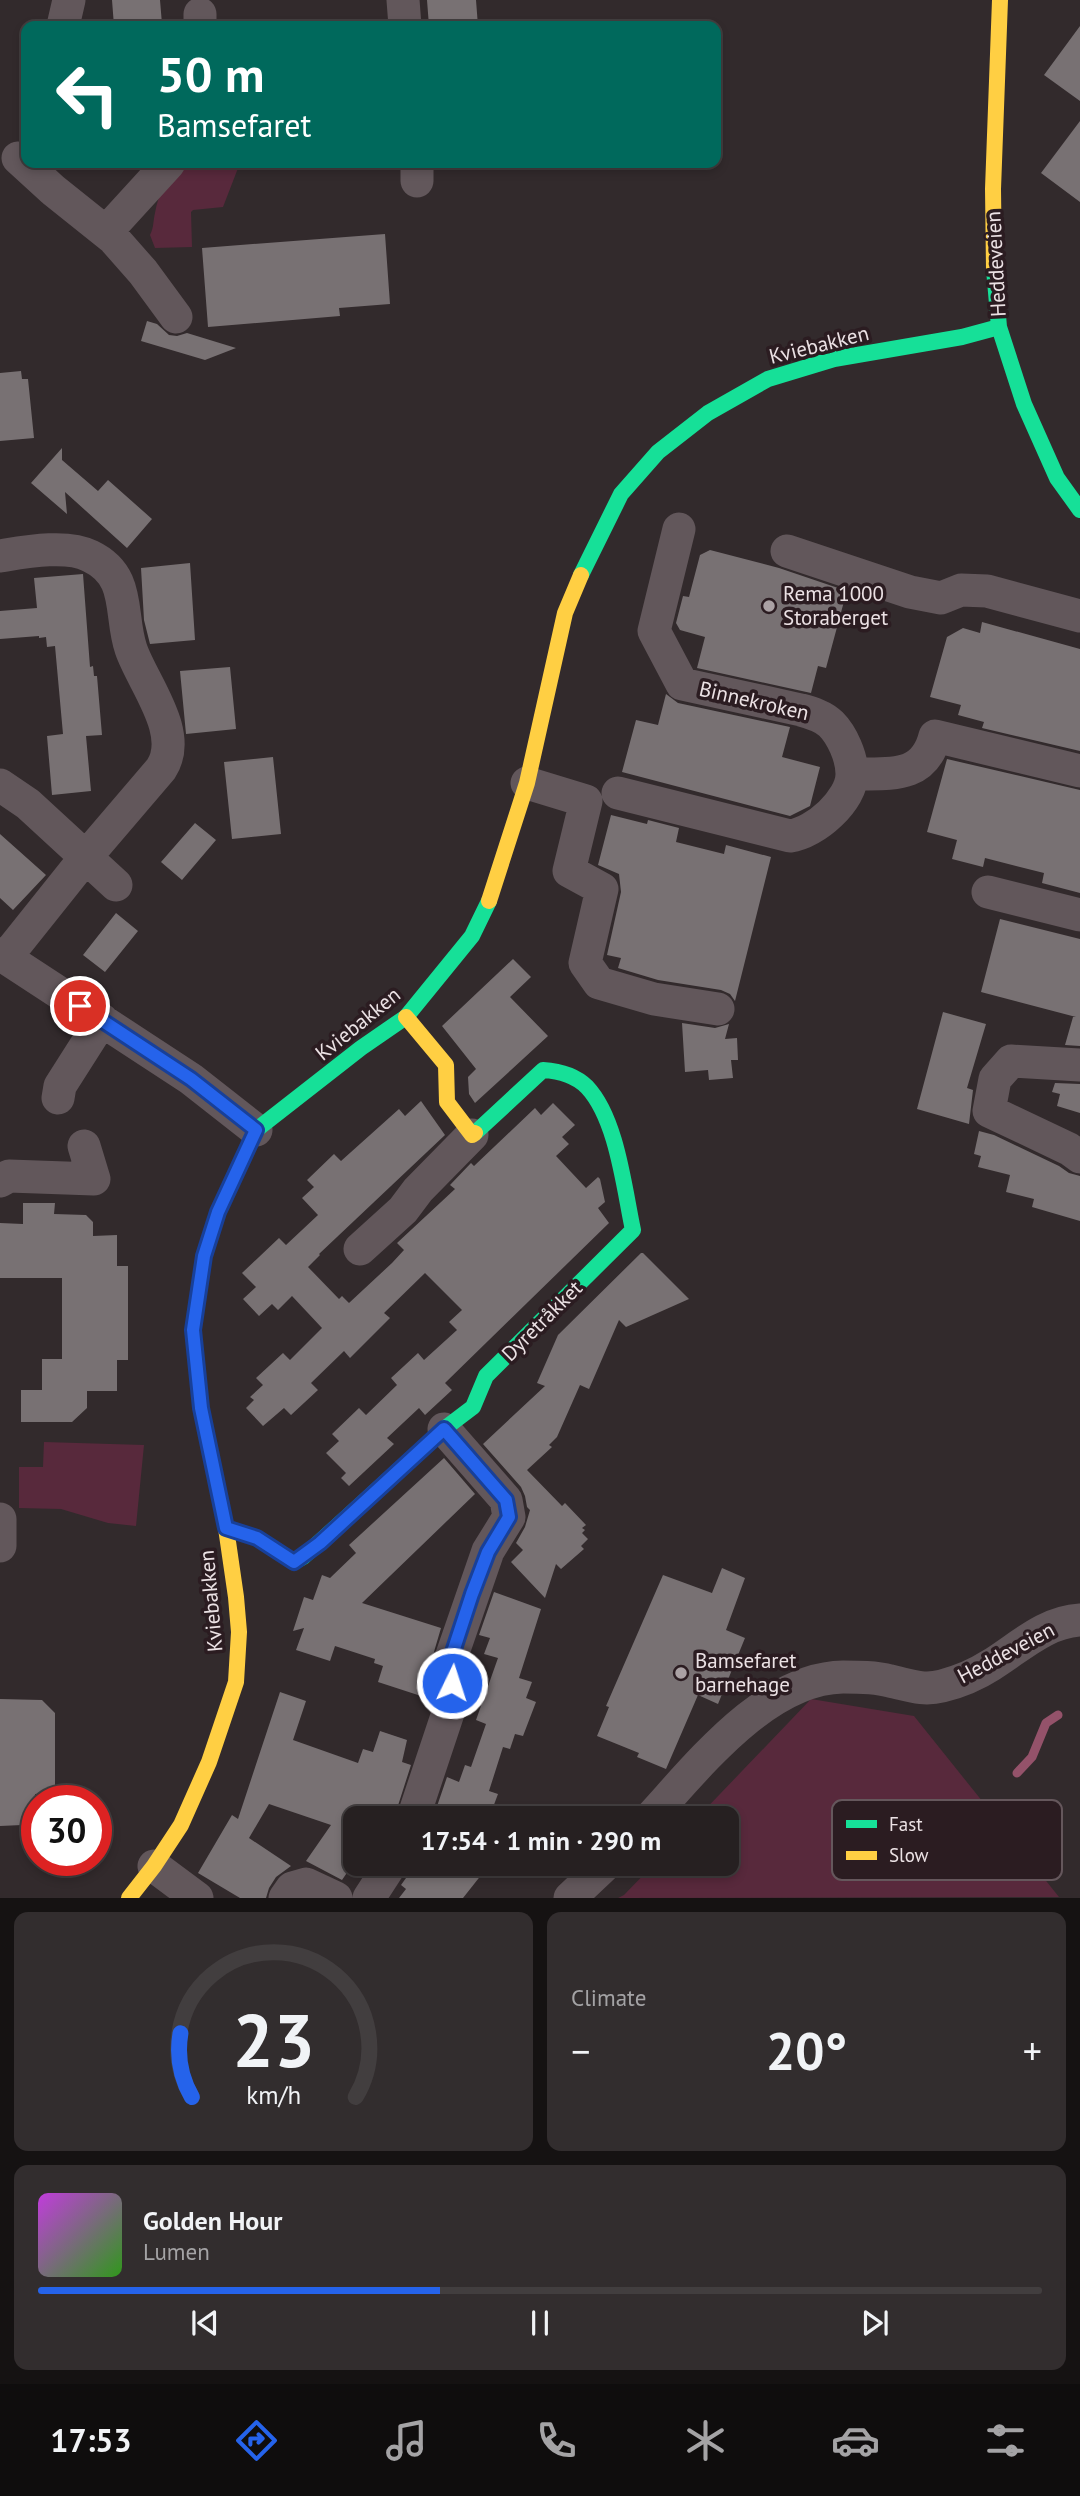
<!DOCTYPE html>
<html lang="en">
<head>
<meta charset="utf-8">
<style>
	body { margin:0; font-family:"PT Sans",sans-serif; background:#322d2e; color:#f1f3f6; height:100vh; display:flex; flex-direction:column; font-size:26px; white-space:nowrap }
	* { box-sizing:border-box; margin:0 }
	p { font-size:23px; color:#a4a3a5 }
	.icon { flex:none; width:38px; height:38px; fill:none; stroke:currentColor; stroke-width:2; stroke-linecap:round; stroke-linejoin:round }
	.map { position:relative; height:1898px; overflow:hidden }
	.details { display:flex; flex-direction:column; gap:14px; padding:14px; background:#151212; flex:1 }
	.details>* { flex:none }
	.top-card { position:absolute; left:21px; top:21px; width:700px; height:147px; border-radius:14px; box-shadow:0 4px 10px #0003,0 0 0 2px #423e3f; background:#00695c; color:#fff; overflow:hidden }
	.speed { position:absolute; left:21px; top:1785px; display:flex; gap:14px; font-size:35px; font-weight:700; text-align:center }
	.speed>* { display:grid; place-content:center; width:91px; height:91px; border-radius:50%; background:#262021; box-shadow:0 4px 10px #0003,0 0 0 2px #423e3f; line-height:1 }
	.speed .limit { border:10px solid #d22; background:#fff; color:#111 }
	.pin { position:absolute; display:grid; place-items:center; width:60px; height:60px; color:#fff; margin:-30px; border:4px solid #fff; border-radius:50%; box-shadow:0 2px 7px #0007 }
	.me { position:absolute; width:77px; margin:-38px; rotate:4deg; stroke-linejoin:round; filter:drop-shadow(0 0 5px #0008) }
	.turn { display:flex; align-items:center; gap:24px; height:147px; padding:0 21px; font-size:32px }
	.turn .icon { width:91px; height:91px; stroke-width:2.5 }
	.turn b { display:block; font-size:49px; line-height:60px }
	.big { font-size:52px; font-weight:800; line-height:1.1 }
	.details .widget { flex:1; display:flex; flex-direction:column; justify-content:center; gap:10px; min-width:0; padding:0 24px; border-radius:14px; background:#322d2e }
	.details .dial { align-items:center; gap:0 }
	.dial svg { height:182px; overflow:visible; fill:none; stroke:#423e3f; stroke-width:7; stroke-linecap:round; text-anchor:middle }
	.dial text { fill:#f1f3f6; stroke:none }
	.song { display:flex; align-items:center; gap:21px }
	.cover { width:84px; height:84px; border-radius:10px; background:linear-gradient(135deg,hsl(290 70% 55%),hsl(110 70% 35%)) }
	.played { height:7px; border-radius:4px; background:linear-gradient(90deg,#2563eb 40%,#423e3f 40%) }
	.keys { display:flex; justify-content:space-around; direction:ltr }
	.heat { display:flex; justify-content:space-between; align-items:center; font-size:38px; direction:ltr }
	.details .tiles { flex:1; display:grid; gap:14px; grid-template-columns:1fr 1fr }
	.widget:last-child { grid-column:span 2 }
	.trip { position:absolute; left:343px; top:1806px; width:396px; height:70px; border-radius:14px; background:#262021; box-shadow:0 4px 10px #0003,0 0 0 2px #423e3f; font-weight:800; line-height:70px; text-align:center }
	.tab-bar { display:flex; height:112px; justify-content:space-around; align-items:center; background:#0f0d0d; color:#a4a3a5 }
	.tab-bar .icon { width:49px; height:49px }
	.tab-bar .current { color:#2563eb }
	.tab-bar b { font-size:32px; color:#f1f3f6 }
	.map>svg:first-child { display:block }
</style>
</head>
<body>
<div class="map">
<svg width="1080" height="1898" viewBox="0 0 1080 1898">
	<rect width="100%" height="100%" fill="#322a2c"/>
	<path fill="#58293c" d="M 180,163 L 240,163 L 223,207 L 193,210 L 191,212 L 192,247 L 155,248 L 150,235 C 154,227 153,221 155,213 C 158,195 167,175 180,163 Z
		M 44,1442 L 144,1445 L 136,1526 L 108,1523 L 61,1509 L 19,1508 L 19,1467 L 43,1467 Z
		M 811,1699 L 914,1716 L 1059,1897 L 618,1898 L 624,1895 L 654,1864 L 726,1864 L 726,1818 L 697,1818 Z"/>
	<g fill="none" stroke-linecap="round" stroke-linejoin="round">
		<path stroke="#94526a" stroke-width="9" d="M 1017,1773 L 1032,1757 L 1046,1723 L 1058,1715"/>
	</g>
	<path fill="#787173" d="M 112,0 L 160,0 L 162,24 L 114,26 Z
		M 427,0 L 476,0 L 478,26 L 429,26 Z
		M 1080,26 L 1080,101 L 1044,75 Z
		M 1080,121 L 1080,202 L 1041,173 Z
		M 385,234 L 390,304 L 339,308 L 340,316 L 208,327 L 202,248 Z
		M 147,321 L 157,324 L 169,335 L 177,336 L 187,333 L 236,348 L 205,360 L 141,341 Z
		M 21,371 L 22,379 L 28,379 L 34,438 L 0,441 L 0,373 Z
		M 62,448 L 62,460 L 98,491 L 108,480 L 152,519 L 127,548 L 65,492 L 67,514 L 31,483 Z
		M 710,550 L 779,568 L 844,590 L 846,594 L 826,668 L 818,666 L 811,693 L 697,668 L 705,637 L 680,630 L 676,623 L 683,596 L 689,597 L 700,555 Z
		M 190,563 L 195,640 L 150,644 L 144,620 L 141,568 Z
		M 83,574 L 90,667 L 93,666 L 94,676 L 97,676 L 102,735 L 86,736 L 91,791 L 52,795 L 47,736 L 63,734 L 55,646 L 47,647 L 46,637 L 39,638 L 39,636 L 0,639 L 0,611 L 37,608 L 34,578 Z
		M 982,622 L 1080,649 L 1080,751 L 982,728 L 984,722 L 958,715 L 961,705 L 930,697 L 947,637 L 963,628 L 980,633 Z
		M 230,667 L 236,729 L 186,734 L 180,671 Z
		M 666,694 L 678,703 L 790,727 L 782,757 L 820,767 L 810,806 L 790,816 L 622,772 L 636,720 L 658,725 Z
		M 273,757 L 281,834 L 232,839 L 224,762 Z
		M 947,759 L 1080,790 L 1080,893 L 1042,883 L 1044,873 L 985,858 L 983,867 L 952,859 L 957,840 L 927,832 Z
		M 611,815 L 647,824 L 648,820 L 679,828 L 676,842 L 724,854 L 726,845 L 771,857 L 735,1001 L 730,994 L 721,990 L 658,980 L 618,968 L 621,958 L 607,955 L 621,892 L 619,874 L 598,865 Z
		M 195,823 L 216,840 L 182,880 L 161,862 Z
		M 0,834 L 46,875 L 13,910 L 0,898 Z
		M 116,913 L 138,931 L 105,972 L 83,955 Z
		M 1000,919 L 1080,939 L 1080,1046 L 1065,1045 L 1073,1017 L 1076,1017 L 981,992 Z
		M 513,959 L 531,977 L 510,997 L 548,1036 L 475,1103 L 469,1094 L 468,1077 L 476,1069 L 442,1026 Z
		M 943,1012 L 986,1024 L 967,1088 L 973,1090 L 969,1124 L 917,1109 Z
		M 682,1023 L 715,1028 L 729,1024 L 725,1039 L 737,1038 L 738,1060 L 731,1060 L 733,1078 L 709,1080 L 708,1070 L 685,1072 Z
		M 1055,1083 L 1080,1084 L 1080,1113 L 1057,1106 L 1060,1094 L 1052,1092 Z
		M 421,1101 L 445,1135 L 319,1254 L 320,1255 L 308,1267 L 339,1299 L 342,1296 L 349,1303 L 392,1263 L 404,1250 L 397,1243 L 455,1189 L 450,1185 L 471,1163 L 474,1166 L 535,1108 L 541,1115 L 553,1103 L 575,1125 L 562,1137 L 569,1144 L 556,1156 L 586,1188 L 598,1177 L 600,1179 L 605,1202 L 598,1208 L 609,1223 L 445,1383 L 452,1390 L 425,1415 L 419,1408 L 387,1438 L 394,1444 L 349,1486 L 341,1478 L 346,1473 L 326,1453 L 339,1441 L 332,1434 L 359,1408 L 366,1415 L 397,1385 L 391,1378 L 404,1366 L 418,1353 L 424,1360 L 457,1330 L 449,1322 L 462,1310 L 425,1273 L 384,1313 L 390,1318 L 350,1358 L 344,1351 L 311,1383 L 318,1390 L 291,1415 L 284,1408 L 263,1426 L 246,1408 L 254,1400 L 250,1397 L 263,1385 L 256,1378 L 283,1353 L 290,1360 L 322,1328 L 292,1296 L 278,1310 L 272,1304 L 259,1316 L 243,1299 L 256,1287 L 242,1273 L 279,1238 L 286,1245 L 318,1215 L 302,1198 L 314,1187 L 307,1180 L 334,1154 L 341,1161 L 399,1109 L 405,1116 Z
		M 979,1131 L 994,1135 L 1059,1166 L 1069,1173 L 1080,1176 L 1080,1221 L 1032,1207 L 1034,1199 L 1006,1192 L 1010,1175 L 978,1167 L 981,1156 L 974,1154 Z
		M 23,1203 L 55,1203 L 54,1214 L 86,1215 L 93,1222 L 93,1236 L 117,1235 L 117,1266 L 128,1266 L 128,1360 L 117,1360 L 117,1391 L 87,1391 L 87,1408 L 72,1422 L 21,1422 L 21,1390 L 42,1390 L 42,1359 L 62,1359 L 62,1278 L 0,1278 L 0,1223 L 23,1224 Z
		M 641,1253 L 643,1253 L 689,1299 L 626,1327 L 619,1320 L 589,1389 L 580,1385 L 557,1437 L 549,1445 L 552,1447 L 527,1470 L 562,1506 L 565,1503 L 586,1525 L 582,1528 L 585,1530 L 582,1533 L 588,1539 L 581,1546 L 584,1549 L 561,1569 L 556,1564 L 545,1598 L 511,1562 L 523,1550 L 516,1543 L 525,1527 L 530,1510 L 527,1507 L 525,1496 L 521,1487 L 483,1444 L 545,1386 L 537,1383 L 558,1335 Z
		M 444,1458 L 475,1494 L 362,1603 L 441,1628 L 421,1696 L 378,1682 L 383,1666 L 374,1663 L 375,1659 L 335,1646 L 330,1661 L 296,1650 L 304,1628 L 293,1631 L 304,1597 L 313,1600 L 322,1575 L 330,1578 L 356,1553 L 349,1545 Z
		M 722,1568 L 745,1578 L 726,1630 L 745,1638 L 718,1704 L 698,1695 L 666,1769 L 637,1757 L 639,1753 L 597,1736 L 609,1707 L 606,1706 L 663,1575 L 712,1593 Z
		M 494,1592 L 541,1609 L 519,1678 L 532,1682 L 526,1698 L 536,1702 L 523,1736 L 515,1734 L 510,1749 L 503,1747 L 489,1791 L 498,1794 L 489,1818 L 433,1818 L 447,1777 L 459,1782 L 465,1765 L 471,1767 L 486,1724 L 476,1720 L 498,1658 L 484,1654 L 490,1638 L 479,1635 Z
		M 280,1692 L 306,1701 L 293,1740 L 358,1763 L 363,1749 L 373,1752 L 380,1731 L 407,1740 L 402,1762 L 411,1765 L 394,1818 L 355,1818 L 355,1861 L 342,1880 L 306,1861 L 331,1825 L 269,1804 L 249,1838 L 291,1866 L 276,1877 L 269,1888 L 266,1898 L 240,1898 L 198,1873 L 232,1815 L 238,1819 Z
		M 0,1699 L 42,1700 L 55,1713 L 55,1795 L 35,1794 L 35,1812 L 22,1825 L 0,1826 Z
		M 416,1864 L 468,1864 L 482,1874 L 463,1898 L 399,1898 L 406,1889 L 401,1885 Z"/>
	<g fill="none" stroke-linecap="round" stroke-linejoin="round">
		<path stroke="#62575b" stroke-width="33" d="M 403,0 L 405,26
			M 63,26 L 69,0
			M 200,26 L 200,14
			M 18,158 L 53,190 L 113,238 L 143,272 L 176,317
			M 417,163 L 417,181
			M 106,232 L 169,163
			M 787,551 L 910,592 L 941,598 L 961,590 L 987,591 L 1080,616
			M 0,556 C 25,552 67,544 90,556 C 132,576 119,614 131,649 C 142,682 185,733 161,769 L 85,858 L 6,957
			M 852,774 C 889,773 924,780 935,736 L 1080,771
			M 527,783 L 586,801 L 569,871 L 602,889 L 585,963 L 599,983 L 654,999 L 718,1009
			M 0,785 L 28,804 L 116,885
			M 618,793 L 790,836 C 815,833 852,800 852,774 C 852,757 842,735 831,724 C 823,716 812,713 801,710 L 682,684 L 654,631 L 679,529
			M 988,892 L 1080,915
			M 0,954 L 191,1079 L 256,1130
			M 1080,1065 L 1011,1061 L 995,1079 L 989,1111 L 1069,1149 L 1080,1157
			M 58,1098 L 60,1086 L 102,1020
			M 0,1181 L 9,1176 L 94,1179 L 84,1146
			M 360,1249 L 403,1210 L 418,1190 L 472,1135
			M 0,1519 L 0,1546
			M 413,1818 L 451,1704 L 450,1661 L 488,1551 L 509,1517 L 506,1500 L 444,1429
			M 650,1818 C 698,1766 766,1678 843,1677 C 859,1677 875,1677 890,1681 C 909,1685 922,1691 942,1686 C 958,1682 977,1674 991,1665 C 1020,1647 1045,1622 1080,1620
			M 154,1866 L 197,1898
			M 285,1898 L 292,1888 L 306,1884 L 336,1898
			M 369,1898 L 391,1864
			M 570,1898 L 606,1864"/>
		<path stroke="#16e098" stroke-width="16" d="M 994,269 L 999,327 L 1024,404 L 1057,478 L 1080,510
			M 581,575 L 621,494 L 658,452 L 708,413 L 768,379 L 834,359 L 962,337 L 999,327
			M 213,1465 L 201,1408 L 193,1330 L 204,1256 L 218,1212 L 256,1130 L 361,1048 L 406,1017 L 472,936 L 489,901
			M 226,1528 L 257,1538 L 294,1562 L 303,1557 L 444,1429 L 473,1407 L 486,1376 L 633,1230 C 624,1188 617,1119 587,1087 C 576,1076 559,1071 543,1070 L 475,1133"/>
		<path stroke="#ffcf43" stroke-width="16" d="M 994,269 L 993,189 L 1000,0
			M 489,901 L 527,783 L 565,613 L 581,575
			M 406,1017 L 446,1065 L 447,1102 L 472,1135 L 475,1133
			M 129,1898 L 154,1866 L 181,1825 L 209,1762 L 236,1682 L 239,1632 L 236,1597 L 226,1528 L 213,1465"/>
	</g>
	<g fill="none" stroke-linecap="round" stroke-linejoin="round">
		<g stroke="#184099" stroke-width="18">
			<path id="route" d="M 80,1006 L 191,1079 L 256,1130 L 218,1212 L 204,1256 L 193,1330 L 201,1408 L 226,1528 L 257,1538 L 294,1562 L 320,1543 L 444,1429 L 506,1500 L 509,1517 L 488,1552 L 472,1594 L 450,1661 L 452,1683"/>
		</g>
		<use href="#route" stroke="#2563eb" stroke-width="12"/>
	</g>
	<g fill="#aaa1a4" stroke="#2b1c21" stroke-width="2.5">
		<circle cx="769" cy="606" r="7"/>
		<circle cx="681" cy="1673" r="7"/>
	</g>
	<g text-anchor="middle" stroke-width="7" stroke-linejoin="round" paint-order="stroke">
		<g font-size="21" fill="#ebe1e4" stroke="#2b1c21">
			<text transform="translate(996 264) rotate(-93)" y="7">Heddeveien</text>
			<text transform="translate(819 345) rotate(-14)" y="7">Kviebakken</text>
			<text transform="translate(754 701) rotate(13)" y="7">Binnekroken</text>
			<text transform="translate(358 1024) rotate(-39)" y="7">Kviebakken</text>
			<text transform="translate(542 1321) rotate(-45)" y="7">Dyretråkket</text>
			<text transform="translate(211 1601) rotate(-95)" y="7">Kviebakken</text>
			<text transform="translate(1006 1653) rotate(-28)" y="7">Heddeveien</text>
		</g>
		<g font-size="21" fill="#ebe1e4" stroke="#2b1c21" text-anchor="start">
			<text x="783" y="601">Rema 1000<tspan x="783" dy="24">Storaberget</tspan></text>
			<text x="695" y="1668">Bamsefaret<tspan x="695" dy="24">barnehage</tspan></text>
		</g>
	</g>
	<rect x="832" y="1800" width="230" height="80" rx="10" fill="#2b1c21" stroke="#65575c" stroke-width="2"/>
	<rect x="846" y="1820" width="31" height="8" fill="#16e098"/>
	<rect x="846" y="1851" width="31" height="9" fill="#ffcf43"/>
	<g font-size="19" fill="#ebe1e4">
		<text x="889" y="1831">Fast</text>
		<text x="889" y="1862">Slow</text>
	</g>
</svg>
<div class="speed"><div class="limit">30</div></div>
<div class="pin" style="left:80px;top:1006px;background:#d93025"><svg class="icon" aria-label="arrive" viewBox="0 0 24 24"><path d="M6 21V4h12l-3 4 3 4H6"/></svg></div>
<svg class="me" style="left:452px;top:1683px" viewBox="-20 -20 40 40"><circle r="17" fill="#2563eb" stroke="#fff" stroke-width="3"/><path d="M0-11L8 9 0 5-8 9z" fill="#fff"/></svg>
<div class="trip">17:54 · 1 min · 290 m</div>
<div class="top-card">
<div class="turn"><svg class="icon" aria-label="left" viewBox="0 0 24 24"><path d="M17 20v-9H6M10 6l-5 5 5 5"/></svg><div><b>50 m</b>Bamsefaret</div></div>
</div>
</div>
<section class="details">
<div class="tiles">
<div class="widget dial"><svg viewBox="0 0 100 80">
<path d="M14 69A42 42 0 1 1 86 69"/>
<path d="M14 69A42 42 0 0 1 9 41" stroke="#2563eb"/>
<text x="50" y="56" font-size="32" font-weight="700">23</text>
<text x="50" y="72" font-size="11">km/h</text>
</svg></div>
<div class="widget"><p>Climate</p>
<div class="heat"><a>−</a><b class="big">20°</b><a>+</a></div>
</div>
<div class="widget">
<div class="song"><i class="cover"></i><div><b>Golden Hour</b><p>Lumen</p></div></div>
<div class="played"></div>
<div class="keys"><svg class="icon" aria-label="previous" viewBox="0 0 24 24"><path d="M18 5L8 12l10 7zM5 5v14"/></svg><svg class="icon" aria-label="pause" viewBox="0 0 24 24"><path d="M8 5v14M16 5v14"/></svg><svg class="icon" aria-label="next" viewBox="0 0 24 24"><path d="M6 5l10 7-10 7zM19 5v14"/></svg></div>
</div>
</div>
</section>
<nav class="tab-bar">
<b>17:53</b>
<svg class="icon current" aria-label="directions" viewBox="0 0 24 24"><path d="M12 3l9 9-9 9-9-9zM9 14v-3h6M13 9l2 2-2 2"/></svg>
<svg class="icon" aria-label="music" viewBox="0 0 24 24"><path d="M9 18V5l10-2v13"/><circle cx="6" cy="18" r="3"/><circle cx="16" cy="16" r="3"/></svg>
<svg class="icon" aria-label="phone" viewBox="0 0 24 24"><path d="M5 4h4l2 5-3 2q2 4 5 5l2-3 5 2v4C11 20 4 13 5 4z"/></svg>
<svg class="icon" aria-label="climate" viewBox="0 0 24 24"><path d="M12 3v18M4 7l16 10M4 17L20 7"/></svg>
<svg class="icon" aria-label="car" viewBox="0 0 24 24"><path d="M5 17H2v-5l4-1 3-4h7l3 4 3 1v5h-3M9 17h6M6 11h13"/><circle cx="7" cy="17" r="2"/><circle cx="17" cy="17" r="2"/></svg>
<svg class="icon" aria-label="filters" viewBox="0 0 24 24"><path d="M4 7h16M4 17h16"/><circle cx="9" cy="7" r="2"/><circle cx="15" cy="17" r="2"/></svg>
</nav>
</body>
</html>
